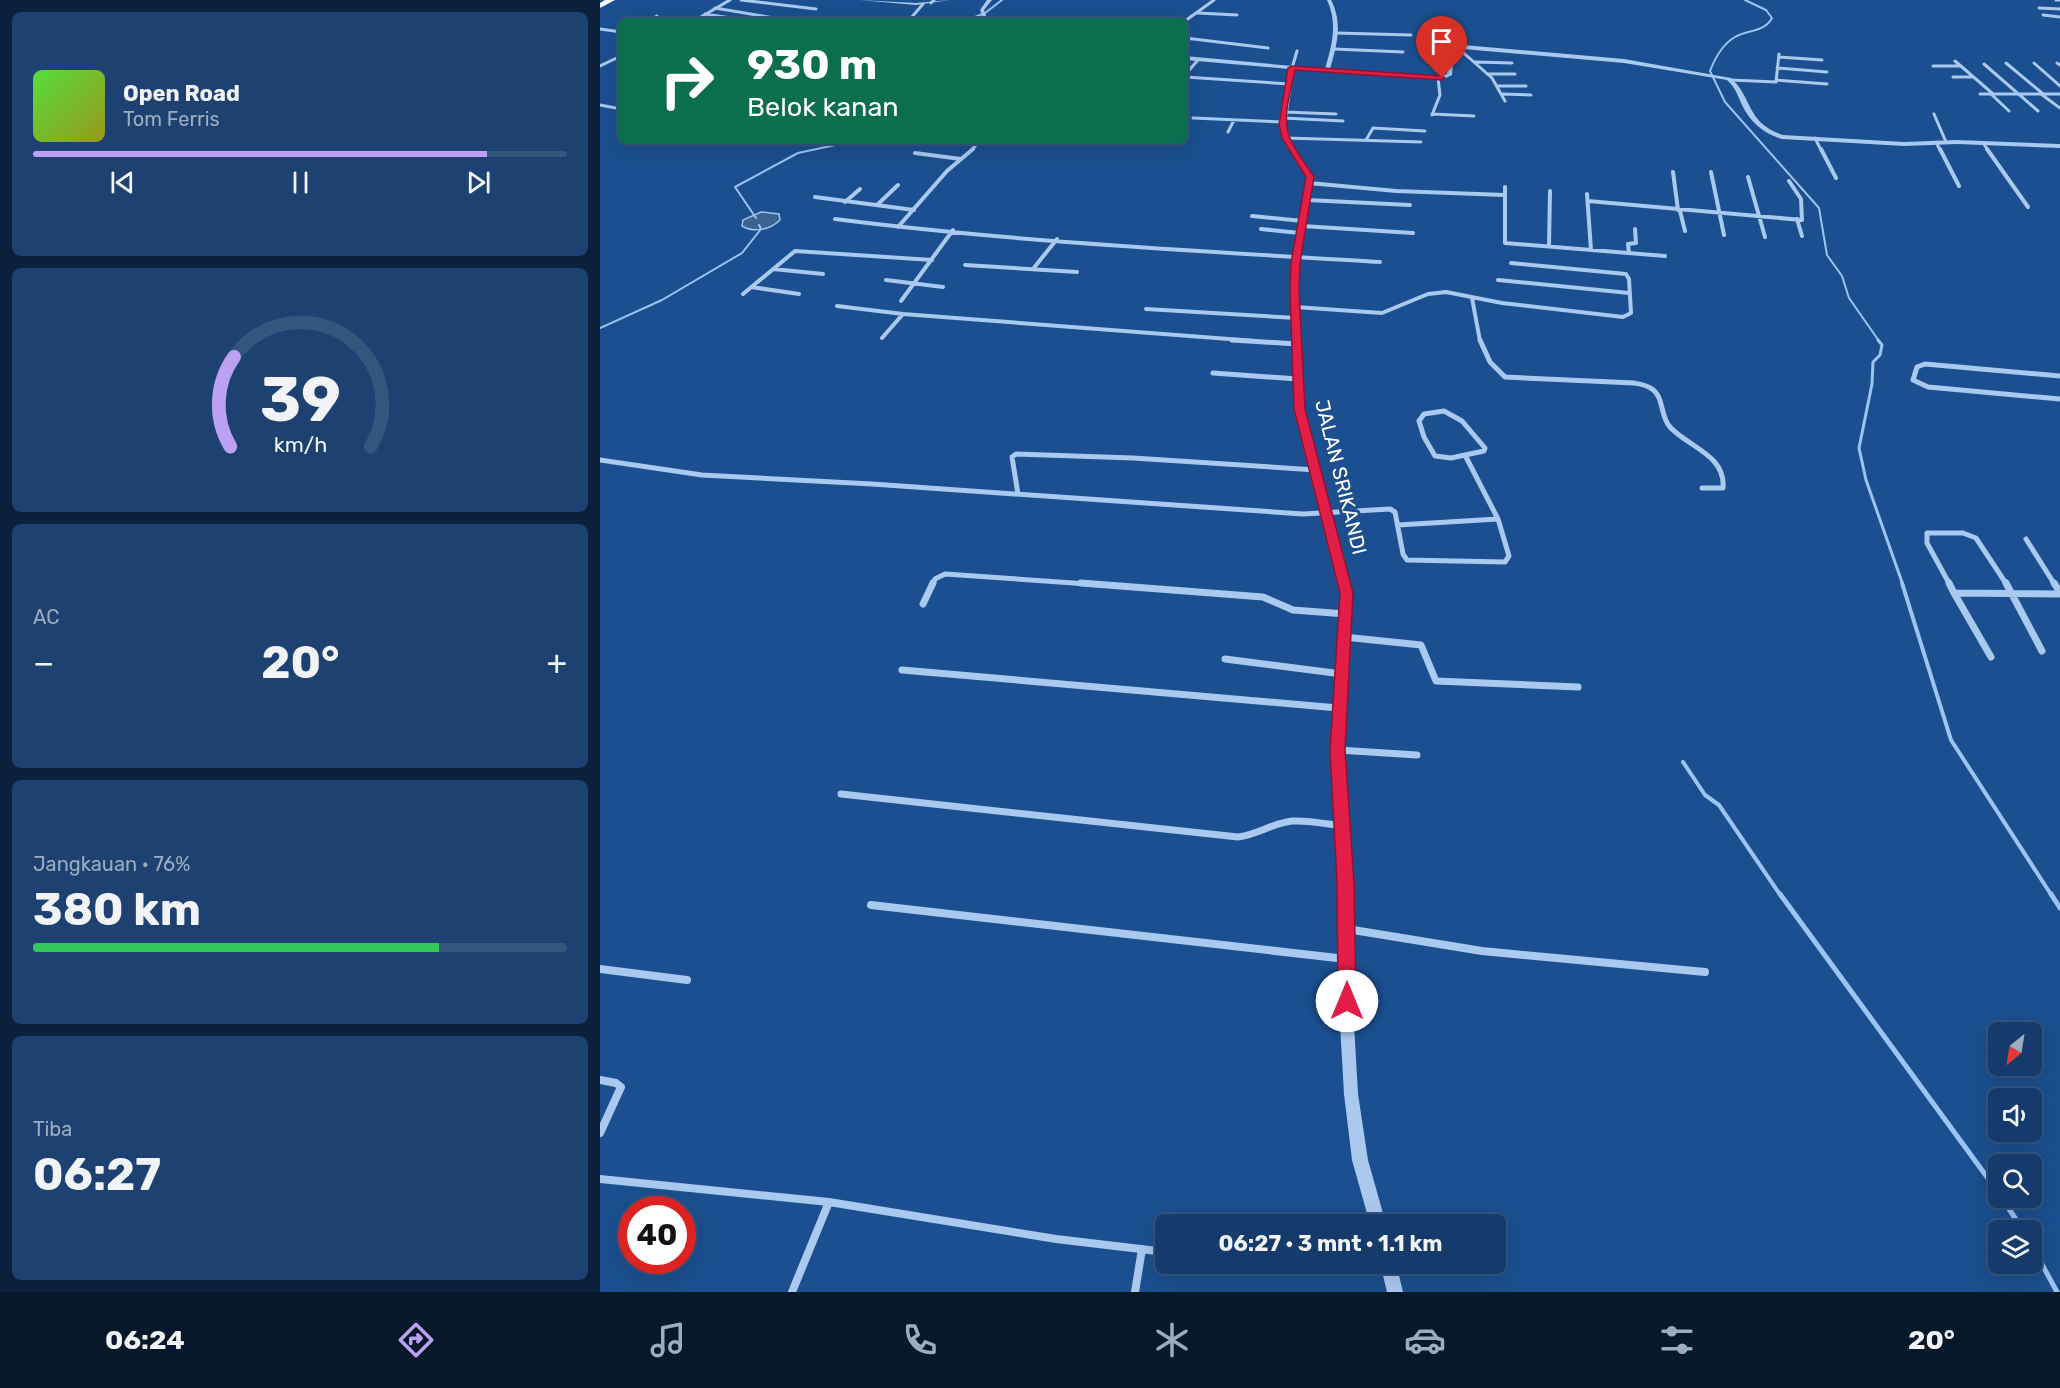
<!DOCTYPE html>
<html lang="id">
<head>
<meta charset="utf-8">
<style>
	body { margin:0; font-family:Rubik,sans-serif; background:#1d4271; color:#f1f3f6; height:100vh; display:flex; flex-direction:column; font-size:22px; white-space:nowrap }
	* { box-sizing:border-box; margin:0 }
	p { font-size:20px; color:#9dadc1 }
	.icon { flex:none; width:33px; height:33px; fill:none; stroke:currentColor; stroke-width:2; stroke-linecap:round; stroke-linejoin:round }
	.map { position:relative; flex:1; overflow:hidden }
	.panel { display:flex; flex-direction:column; gap:12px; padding:12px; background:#0b203b; width:600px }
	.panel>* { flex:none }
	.banner { position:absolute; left:18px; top:18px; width:570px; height:126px; border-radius:9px; box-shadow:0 6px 24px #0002,0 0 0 2px #33557e; background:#0b6e4f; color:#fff; overflow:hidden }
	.needle { width:39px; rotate:210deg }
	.tools { position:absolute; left:1388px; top:1022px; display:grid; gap:12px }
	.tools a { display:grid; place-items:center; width:54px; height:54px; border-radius:9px; background:#143b6b; box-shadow:0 6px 24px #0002,0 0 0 2px #33557e; font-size:30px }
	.speed { position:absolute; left:18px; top:1196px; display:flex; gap:12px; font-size:30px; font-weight:700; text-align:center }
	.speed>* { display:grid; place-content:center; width:78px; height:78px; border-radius:50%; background:#143b6b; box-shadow:0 6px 24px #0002,0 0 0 2px #33557e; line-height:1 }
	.speed .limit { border:9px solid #d22; background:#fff; color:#111 }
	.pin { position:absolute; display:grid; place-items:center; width:51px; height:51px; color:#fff; margin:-62px -26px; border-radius:50% 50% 50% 0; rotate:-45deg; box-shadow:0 0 6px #0007 }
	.pin .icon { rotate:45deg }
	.me { position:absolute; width:66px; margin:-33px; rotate:0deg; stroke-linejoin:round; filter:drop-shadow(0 0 4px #0008) }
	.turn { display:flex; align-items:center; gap:21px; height:126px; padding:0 30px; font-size:27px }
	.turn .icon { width:78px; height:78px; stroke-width:2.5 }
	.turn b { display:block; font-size:42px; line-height:51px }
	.big { font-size:45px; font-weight:700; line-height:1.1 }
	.panel .tile { flex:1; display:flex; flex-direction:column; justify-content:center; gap:9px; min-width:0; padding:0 21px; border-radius:9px; background:#1d4271 }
	.panel .dial { align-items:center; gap:0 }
	.dial svg { height:156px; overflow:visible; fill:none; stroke:#33557e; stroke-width:7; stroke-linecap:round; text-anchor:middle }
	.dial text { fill:#f1f3f6; stroke:none }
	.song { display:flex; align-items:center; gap:18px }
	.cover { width:72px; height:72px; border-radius:9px; background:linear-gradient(135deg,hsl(110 70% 55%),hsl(60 70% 35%)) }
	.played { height:6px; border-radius:3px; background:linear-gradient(90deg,#bca0f2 85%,#33557e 85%) }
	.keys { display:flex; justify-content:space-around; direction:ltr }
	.heat { display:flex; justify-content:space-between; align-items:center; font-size:33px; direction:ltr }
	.charge { height:9px; border-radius:4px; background:linear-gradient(90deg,#34c759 76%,#33557e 0) }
	.trip { position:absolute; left:555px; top:1214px; width:351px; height:60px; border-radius:9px; background:#143b6b; box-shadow:0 6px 24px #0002,0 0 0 2px #33557e; font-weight:700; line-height:60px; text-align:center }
	.tabs { display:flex; height:96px; justify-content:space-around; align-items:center; background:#08182b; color:#9dadc1 }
	.tabs .icon { width:42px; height:42px }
	.tabs .on { color:#bca0f2 }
	.tabs b { font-size:27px; color:#f1f3f6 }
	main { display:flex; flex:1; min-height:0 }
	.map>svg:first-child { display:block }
</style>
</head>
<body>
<main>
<section class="panel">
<div class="tile">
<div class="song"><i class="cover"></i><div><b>Open Road</b><p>Tom Ferris</p></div></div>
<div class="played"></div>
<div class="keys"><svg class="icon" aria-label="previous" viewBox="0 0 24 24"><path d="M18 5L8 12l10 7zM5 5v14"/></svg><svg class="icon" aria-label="pause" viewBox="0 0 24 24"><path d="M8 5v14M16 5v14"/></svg><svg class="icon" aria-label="next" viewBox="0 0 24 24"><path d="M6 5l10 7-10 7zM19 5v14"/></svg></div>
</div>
<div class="tile dial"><svg viewBox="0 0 100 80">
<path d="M14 69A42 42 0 1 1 86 69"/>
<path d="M14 69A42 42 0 0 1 16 23" stroke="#bca0f2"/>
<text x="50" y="56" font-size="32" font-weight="700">39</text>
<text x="50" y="72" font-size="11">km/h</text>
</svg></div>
<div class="tile"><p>AC</p>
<div class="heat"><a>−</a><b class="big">20°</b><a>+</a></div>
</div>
<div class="tile"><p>Jangkauan · 76%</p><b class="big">380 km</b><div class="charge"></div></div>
<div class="tile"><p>Tiba</p><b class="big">06:27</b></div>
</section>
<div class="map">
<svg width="1460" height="1292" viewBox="0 0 1460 1292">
	<rect width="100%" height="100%" fill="#1b4f8f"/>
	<path fill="#3c6290" stroke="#9cc4f0" stroke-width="1.5" d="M 161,212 L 179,214 L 180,220 C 170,230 154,233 142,226 L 143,220 Z"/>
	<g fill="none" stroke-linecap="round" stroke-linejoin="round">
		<path stroke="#9cc4f0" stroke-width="2" d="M 1145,0 L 1166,10 L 1172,18 C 1165,32 1147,30 1135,37 C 1123,44 1115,58 1110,71 L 1125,102 L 1219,208 L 1227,255 L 1242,276 L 1249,298 L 1279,341
			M 365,21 L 385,13 L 402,0
			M 156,218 L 135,187 L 198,153 L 254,141
			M 0,328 L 62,300 L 142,253 L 161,229 L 159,225"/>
		<path stroke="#9cc4f0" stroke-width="3" d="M 1278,340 L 1282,345 L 1280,355 L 1273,362 L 1272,384 L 1259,448 L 1266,480 L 1303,585"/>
		<path stroke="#9cc4f0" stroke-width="4" d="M 1302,583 L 1351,740 L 1452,896
			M 1083,762 L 1105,795 L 1119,805 L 1181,896"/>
		<path stroke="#9cc4f0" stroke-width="5" d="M 1180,894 L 1398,1192
			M 1451,894 L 1460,908
			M 1401,1197 L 1423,1230
			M 1431,1244 L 1457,1292"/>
		<path stroke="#a9c9ee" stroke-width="3" d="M 141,0 L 216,9
			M 1456,0 L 1460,0
			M 331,3 L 334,0
			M 115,8 L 192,21
			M 1439,8 L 1460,9
			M 598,13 L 637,15
			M 105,14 L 150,21
			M 1443,15 L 1460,17
			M 311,18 L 323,4
			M 48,21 L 57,16
			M 94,21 L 130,0
			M 585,21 L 614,0
			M 0,29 L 21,32
			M 736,33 L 811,35
			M 585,38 L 668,48
			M 858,48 L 892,78 L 905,101
			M 734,49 L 803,52
			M 1179,57 L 1222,60
			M 1355,61 L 1392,93
			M 875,62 L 912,63
			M 1406,63 L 1442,93
			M 1434,63 L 1460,86
			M 1457,63 L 1460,65
			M 1384,64 L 1438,111
			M 0,66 L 21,56
			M 1333,66 L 1360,66
			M 692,68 L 697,51
			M 1177,68 L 1227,72
			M 887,74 L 915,74
			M 585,75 L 598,60
			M 585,77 L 689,84
			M 1353,77 L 1372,77
			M 1131,80 L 1176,82 L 1179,54
			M 1176,80 L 1227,84
			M 897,86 L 926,86
			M 903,94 L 931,95
			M 1380,94 L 1460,94
			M 1391,94 L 1409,111
			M 1441,94 L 1460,108
			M 0,105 L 21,109
			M 684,112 L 736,114
			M 832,114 L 874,116
			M 1334,114 L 1346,142
			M 832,115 L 840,95 L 838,78
			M 593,118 L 683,122
			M 683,118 L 743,121
			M 628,132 L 634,120
			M 686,138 L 821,142
			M 1215,138 L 1221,150
			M 766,140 L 773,128 L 825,131
			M 1336,142 L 1340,150
			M 1383,143 L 1388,150
			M 372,150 L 379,141"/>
		<path stroke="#a9c9ee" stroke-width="4" d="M 1221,149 L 1236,178
			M 1340,149 L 1359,186
			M 1387,149 L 1428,207
			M 315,153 L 361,159
			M 1073,172 L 1078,210
			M 1111,172 L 1124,235
			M 1148,177 L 1165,237
			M 709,183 L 796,191 L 905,195
			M 905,187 L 905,243 L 1065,256
			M 987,194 L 991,250
			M 215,197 L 314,210
			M 707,200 L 810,205
			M 988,201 L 1202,220 L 1201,199 L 1189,181
			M 245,202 L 260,189
			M 277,205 L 298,185
			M 1080,211 L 1085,231
			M 652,216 L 703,221
			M 235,219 C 416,242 598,251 780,262
			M 1197,219 L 1202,236
			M 702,226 L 813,233
			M 298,227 L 347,171 L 373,149
			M 661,229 L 700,233
			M 949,246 L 950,191
			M 1029,253 L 1028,244 L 1036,243 L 1035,229
			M 365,265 L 477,272
			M 173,269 L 223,274
			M 433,269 L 457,239
			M 286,280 L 343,287
			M 898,280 L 1029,293
			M 151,287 L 199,294
			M 143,294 L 195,251 L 332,260
			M 872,298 L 880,341
			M 301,301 L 353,230
			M 237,306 L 303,314 L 655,341
			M 695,307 L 782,313 L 828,294 L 846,292 L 902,303 L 1023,317 L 1031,313 L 1029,279 L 1026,274 L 911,263
			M 546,309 L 696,318
			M 282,338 L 303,314"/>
		<path stroke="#a9c9ee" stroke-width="5" d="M 632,340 L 697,344
			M 880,340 L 890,362 L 905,377 L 1034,383 C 1040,384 1047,385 1052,389 C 1064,397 1060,416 1070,427 C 1088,447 1126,455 1123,488 L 1102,488
			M 613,373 L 698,379
			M 1460,376 L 1325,364 L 1317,367 L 1313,380 L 1328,387 L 1460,399
			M 844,411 L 862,421 L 885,448 L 884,451 L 851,458 L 835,456 L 824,437 L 819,421 L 824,414 Z
			M 0,460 L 102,475 L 272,484 L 703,514 L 790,509 L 795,512 L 803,554 L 807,560 L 905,562 L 909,556 L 898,519 L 866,457
			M 418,494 L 412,457 L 416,454 L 533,458 L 716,470
			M 798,525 L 898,519
			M 1426,539 L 1455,585
			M 332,585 L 335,579 L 345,574 L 502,585
			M 1350,585 L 1327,543 L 1327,533 L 1363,533 L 1376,538 L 1407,585"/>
		<path stroke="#a9c9ee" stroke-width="7" d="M 481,583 L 663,597 L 693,610 L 746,614
			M 1349,583 L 1354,593
			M 1406,583 L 1442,651
			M 1454,583 L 1460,592
			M 323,604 L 333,583
			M 744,637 L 821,645 L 836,681 L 978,687
			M 1391,657 L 1354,593 L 1460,594
			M 625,659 L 742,674
			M 302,670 L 738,708
			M 738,750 L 817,755
			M 241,794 L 638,837 C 657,835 673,823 692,821 C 708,820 727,824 743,826"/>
		<path stroke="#a9c9ee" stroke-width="8" d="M 271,905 L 746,959
			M 747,929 L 882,951 L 1105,972
			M 0,969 L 87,980
			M 0,1080 L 16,1083 L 21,1087 L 0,1133
			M 0,1179 L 229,1202
			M 700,1263 L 789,1267
			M 192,1292 L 229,1202 L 456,1239 L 566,1252
			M 535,1292 L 542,1249"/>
		<path fill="#a9c9ee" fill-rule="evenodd" d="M 259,0 L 316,3 L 350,0 L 316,5 Z
			M 387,0 L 392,0 L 384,10 L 388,21 L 384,21 L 380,10 Z
			M 727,0 L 731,0 C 743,23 737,45 730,69 L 841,76 L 847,74 L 848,57 L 850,50 L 863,45 L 1024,59 L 1131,78 C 1153,98 1146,123 1183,135 L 1304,142 L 1357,140 L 1460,144 L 1460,148 L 1357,144 L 1304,146 L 1182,139 C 1164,134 1150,122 1142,105 C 1138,96 1135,87 1127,80 L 1024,63 L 863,49 L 854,52 L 852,75 L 842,80 L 694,70 L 686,125 L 693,146 L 713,177 L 700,263 L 699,290 L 704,409 L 752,593 L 744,750 L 751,858 L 754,1024 L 758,1094 L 768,1160 L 786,1224 L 770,1224 L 752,1160 L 744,1094 L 740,1024 L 739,858 L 732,750 L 742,593 L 696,409 L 691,290 L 692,263 L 707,177 L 687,146 L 680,125 L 689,69 L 585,60 L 585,56 L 725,69 C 732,45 738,23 727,0 Z
			M 780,1263 L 796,1263 L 803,1292 L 787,1292 Z"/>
		<path fill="#f8faff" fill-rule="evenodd" d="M 5,0 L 15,0 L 0,8 L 0,3 Z"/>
	</g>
	<path fill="#e11d48" stroke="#92132f" stroke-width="1.5" d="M 692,66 L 842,76 L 845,78 L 842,80 L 695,70 C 691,91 682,115 689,136 C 694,150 706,164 714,177 L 700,263 L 699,290 L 705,409 L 753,593 L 745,750 L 754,882 L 756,1001 L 753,1007 L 747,1010 L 741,1007 L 738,1001 L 737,882 L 730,750 L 740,593 L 694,409 L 690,290 L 691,263 L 706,177 L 682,138 L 679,125 L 688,68 Z"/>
	<g text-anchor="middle" stroke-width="6" stroke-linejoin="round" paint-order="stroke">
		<g font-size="20" fill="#fff" stroke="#1b4f8f">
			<text transform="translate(741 477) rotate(76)" y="7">JALAN SRIKANDI</text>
		</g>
	</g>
</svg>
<div class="tools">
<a><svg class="needle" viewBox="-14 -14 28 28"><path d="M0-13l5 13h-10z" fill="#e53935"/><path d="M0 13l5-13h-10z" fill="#9dadc1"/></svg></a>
<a><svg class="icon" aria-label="sound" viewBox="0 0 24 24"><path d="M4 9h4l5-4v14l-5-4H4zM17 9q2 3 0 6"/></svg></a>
<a><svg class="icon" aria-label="search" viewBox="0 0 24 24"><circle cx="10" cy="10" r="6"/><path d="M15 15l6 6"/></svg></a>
<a><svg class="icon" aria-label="layers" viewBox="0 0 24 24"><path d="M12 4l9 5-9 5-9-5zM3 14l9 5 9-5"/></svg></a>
</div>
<div class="speed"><div class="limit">40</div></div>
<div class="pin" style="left:842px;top:78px;background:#d93025"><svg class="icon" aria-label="arrive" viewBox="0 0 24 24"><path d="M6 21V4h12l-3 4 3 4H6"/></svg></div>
<svg class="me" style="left:747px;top:1001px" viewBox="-20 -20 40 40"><circle r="19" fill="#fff"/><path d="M0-13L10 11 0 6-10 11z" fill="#e11d48"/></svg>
<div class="trip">06:27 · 3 mnt · 1.1 km</div>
<div class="banner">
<div class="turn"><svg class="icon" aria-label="right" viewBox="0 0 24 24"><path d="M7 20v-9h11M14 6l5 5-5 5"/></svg><div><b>930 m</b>Belok kanan</div></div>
</div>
</div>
</main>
<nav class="tabs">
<b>06:24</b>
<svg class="icon on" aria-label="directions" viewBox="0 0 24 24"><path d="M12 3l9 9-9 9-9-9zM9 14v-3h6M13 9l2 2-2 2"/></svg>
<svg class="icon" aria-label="music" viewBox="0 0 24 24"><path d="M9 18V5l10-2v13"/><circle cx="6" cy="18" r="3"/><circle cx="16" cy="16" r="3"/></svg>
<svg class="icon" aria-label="phone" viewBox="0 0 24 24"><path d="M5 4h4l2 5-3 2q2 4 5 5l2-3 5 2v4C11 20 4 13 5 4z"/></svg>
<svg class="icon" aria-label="climate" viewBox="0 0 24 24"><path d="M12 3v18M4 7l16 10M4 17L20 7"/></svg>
<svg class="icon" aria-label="car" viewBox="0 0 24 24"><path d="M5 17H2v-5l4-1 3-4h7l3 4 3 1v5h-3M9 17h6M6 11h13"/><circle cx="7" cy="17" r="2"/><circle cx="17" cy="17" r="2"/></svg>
<svg class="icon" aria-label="filters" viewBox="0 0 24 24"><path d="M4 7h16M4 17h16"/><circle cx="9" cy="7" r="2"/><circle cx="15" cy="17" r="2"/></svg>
<b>20°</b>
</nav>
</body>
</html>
